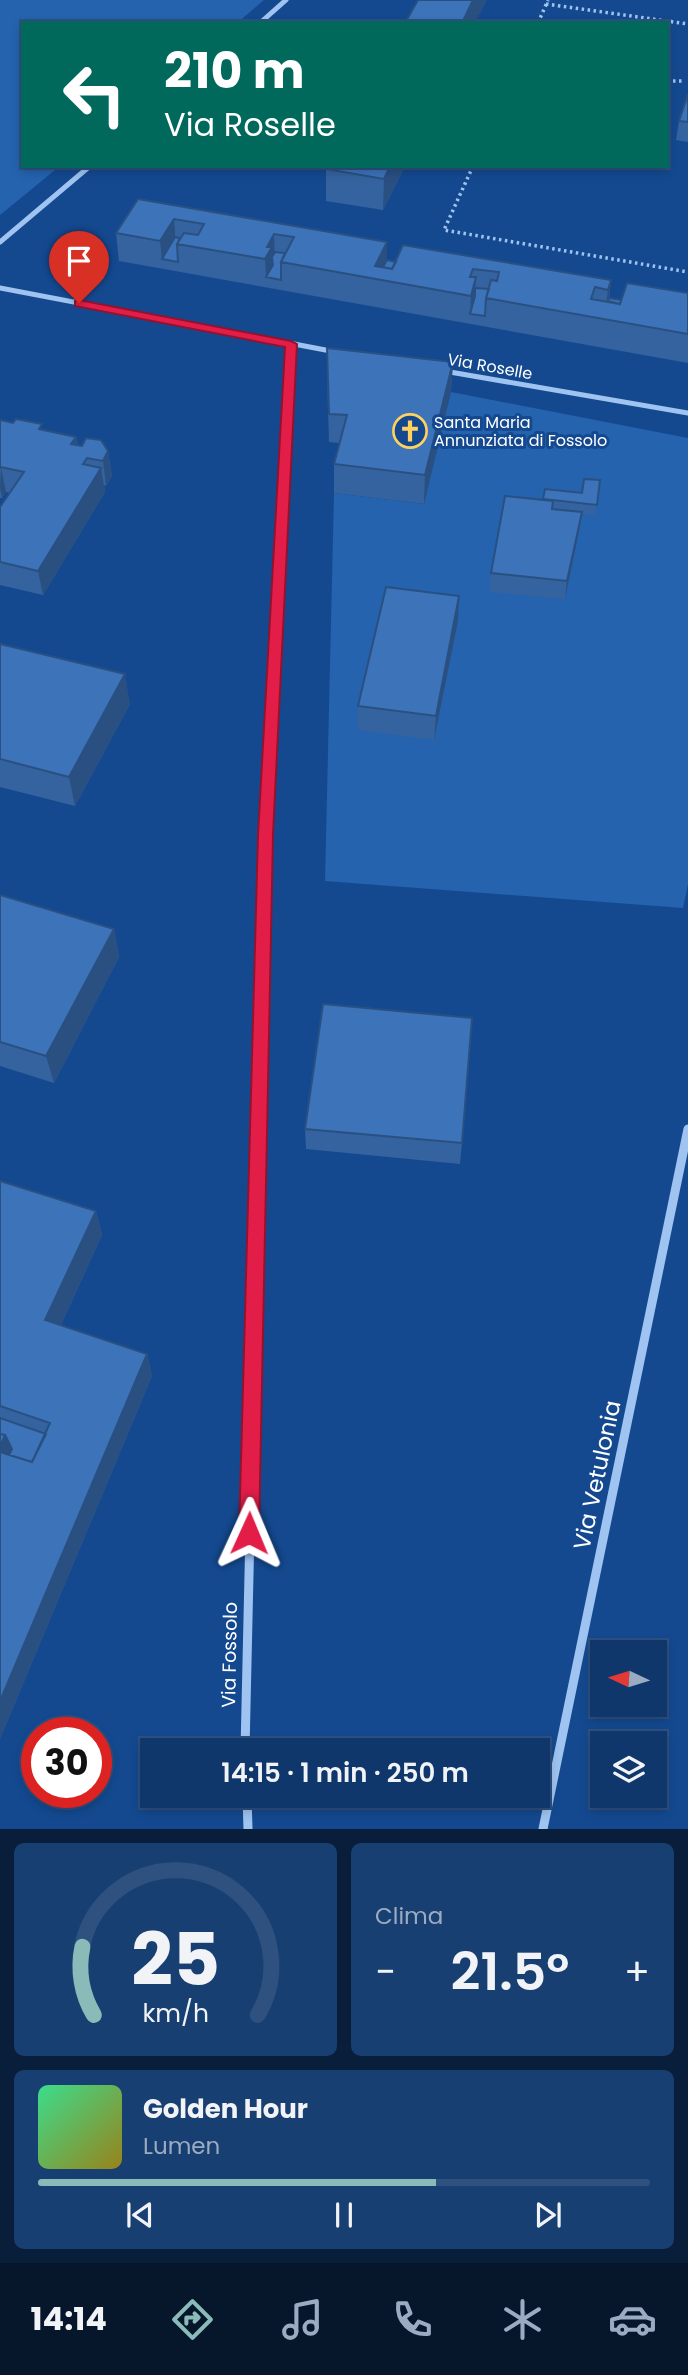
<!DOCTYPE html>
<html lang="it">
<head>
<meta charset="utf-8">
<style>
	body { margin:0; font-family:Poppins,sans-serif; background:#183f72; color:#f1f3f6; height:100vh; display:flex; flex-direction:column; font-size:26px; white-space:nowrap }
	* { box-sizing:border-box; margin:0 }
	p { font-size:23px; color:#9bacc2 }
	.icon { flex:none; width:38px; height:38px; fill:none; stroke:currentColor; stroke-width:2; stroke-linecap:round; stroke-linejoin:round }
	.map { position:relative; height:1829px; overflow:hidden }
	.drawer { display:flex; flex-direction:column; gap:14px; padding:14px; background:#081e3b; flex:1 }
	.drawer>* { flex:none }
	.hud { position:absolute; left:21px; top:21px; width:648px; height:147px; border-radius:0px; box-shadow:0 4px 10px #0003,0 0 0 2px #2f517f; background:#00695c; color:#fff; overflow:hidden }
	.needle { width:46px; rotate:274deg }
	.tools { position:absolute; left:590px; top:1640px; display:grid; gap:14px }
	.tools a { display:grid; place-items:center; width:77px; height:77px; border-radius:0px; background:#0f376c; box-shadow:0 4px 10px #0003,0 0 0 2px #2f517f; font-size:35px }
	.speed { position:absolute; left:21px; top:1717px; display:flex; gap:14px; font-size:35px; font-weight:700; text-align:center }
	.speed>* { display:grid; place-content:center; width:91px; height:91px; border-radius:50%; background:#0f376c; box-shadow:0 4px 10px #0003,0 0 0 2px #2f517f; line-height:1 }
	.speed .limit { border:10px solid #d22; background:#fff; color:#111 }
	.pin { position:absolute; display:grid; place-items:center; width:60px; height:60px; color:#fff; margin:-72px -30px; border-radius:50% 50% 50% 0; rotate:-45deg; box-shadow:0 0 7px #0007 }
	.pin .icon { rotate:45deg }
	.me { position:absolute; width:77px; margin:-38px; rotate:1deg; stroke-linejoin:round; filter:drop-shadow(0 0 5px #0008) }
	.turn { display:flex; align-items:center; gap:24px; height:147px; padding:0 28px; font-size:32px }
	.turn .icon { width:91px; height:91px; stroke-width:2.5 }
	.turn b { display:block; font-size:49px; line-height:60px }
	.big { font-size:52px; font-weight:600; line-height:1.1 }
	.drawer .tile { flex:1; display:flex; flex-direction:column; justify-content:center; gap:10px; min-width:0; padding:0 24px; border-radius:10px; background:#183f72 }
	.drawer .dial { align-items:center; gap:0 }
	.dial svg { height:182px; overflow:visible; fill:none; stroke:#2f517f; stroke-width:7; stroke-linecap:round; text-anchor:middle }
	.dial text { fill:#f1f3f6; stroke:none }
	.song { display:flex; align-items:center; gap:21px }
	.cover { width:84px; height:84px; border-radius:10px; background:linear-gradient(135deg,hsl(150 70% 55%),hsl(50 70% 35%)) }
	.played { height:7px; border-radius:4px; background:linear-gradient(90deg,#8bbbb9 65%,#2f517f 65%) }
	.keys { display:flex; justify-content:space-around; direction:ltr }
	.heat { display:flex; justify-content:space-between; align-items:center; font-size:38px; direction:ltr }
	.drawer .tiles { flex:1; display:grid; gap:14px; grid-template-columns:1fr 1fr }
	.tile:last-child { grid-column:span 2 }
	.trip { position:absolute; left:140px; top:1738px; width:410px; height:70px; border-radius:0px; background:#0f376c; box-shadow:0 4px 10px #0003,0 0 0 2px #2f517f; font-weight:600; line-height:70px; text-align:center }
	.tabs { display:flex; height:112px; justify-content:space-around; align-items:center; background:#06162b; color:#9bacc2 }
	.tabs .icon { width:49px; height:49px }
	.tabs .selected { color:#8bbbb9 }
	.tabs b { font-size:32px; color:#f1f3f6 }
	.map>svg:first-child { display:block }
</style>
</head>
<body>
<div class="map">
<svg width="688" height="1829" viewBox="0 0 688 1829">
	<rect width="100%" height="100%" fill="#144990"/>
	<path fill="#2563af" d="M 0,0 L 264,0 L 237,23 L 23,23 L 23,166 L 60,166 L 0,215 Z
		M 451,392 L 688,438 L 688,884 L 683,908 L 325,881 L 334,493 L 424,504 Z"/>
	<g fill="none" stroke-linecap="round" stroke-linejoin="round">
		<path stroke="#9fc4f1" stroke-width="3.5" stroke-dasharray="2.5 3.5" stroke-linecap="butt" d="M 546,4 L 688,24
			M 538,23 L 548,0
			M 667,81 L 685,81
			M 473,166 L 444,230 L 688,272"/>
		<path stroke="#9fc4f1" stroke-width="5" d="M 260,23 L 286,0
			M 0,242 L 90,166
			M 0,288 L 336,352
			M 444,371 L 688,413
			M 285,455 L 291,344"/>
		<path stroke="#9fc4f1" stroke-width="6" d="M 261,1049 L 266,835 L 285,453"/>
		<path stroke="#9fc4f1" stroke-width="9" d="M 245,1750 L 261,1048
			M 247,1796 L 248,1829
			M 543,1829 L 688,1129"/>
	</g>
	<path fill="#34639f" d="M 688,94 L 688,142 L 676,140 L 679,121 Z
		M 327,166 L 405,166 L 383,210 L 326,201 L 326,169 Z
		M 138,199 L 387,242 L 387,260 L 396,262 L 611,280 L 609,298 L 621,300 L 688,293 L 688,363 L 119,261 L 116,233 Z
		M 453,362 L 451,391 L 424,504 L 334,493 L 334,464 L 339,443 L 329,442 L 327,376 Z
		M 0,420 L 76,437 L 78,445 L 108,451 L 112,476 L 106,486 L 104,485 L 105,492 L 43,595 L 0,585 L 0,507 L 10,493 L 6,492 L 2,498 L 0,498 Z
		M 600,480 L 595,515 L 582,514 L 565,599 L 490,592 L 491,573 L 543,500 L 545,489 L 582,493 Z
		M 458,621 L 434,740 L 358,730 L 358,706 Z
		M 0,644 L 130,704 L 75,806 L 0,787 Z
		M 0,895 L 114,929 L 119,957 L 54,1083 L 0,1066 Z
		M 305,1129 L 462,1143 L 460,1164 L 306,1149 Z
		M 0,1181 L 96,1211 L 102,1235 L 61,1325 L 147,1354 L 152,1376 L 0,1739 Z"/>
	<path fill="#2a5082" d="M 473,0 L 487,0 L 475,23 L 462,23 Z
		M 390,166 L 405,166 L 383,210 L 384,179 Z
		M 174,219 L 176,248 L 162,259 L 163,269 L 160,241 Z
		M 274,234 L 275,262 L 266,277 L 265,259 L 267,247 Z
		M 387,242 L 387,270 L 375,266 Z
		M 476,277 L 474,306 L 470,314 L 471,296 Z
		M 611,280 L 607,309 L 604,318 L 608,290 Z
		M 453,362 L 451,391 L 424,504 L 425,475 Z
		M 76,437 L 80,462 L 71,444 Z
		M 108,451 L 112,476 L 106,486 L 103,461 Z
		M 1,467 L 6,492 L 2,498 L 0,488 Z
		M 101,468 L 105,492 L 43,595 L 38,571 Z
		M 582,512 L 579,531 L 565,599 L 567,581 Z
		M 459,596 L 458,621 L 434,740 L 436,716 Z
		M 125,674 L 130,704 L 75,806 L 69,777 Z
		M 114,929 L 119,957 L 54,1083 L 46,1056 Z
		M 96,1211 L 102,1235 L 53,1342 L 45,1320 Z
		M 147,1354 L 152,1376 L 0,1739 L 0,1701 Z
		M 5,1435 L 15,1456 L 0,1455 L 0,1447 Z"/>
	<path fill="#3c73b9" stroke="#2a5082" stroke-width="2" d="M 418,0 L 473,0 L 462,23 L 405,23 Z
		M 688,94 L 688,122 L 679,121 Z
		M 327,166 L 390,166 L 384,179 L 326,169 Z
		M 138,199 L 387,242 L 375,266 L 392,269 L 403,245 L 611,280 L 608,290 L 595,287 L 591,299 L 620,304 L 627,283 L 688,293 L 688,334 L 486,298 L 491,280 L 497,281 L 499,272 L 473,269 L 470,277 L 476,277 L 471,296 L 281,262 L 294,237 L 274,234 L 267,247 L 272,247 L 265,259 L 177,244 L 184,233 L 198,235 L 204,224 L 174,219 L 160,241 L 116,233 Z
		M 175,237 L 180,238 L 177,244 L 178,262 L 162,259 Z
		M 275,252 L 285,253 L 281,262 L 281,280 L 266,277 L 273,265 L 272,257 Z
		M 387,260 L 396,262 L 392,269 L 383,267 Z
		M 475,288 L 489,289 L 486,298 L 485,316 L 470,314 L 475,296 Z
		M 609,298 L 621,300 L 620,304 L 608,301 Z
		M 327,348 L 453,362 L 425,475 L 334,464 L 347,415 L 329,414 Z
		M 16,419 L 42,424 L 39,429 L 76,437 L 71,444 L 82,446 L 86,438 L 101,440 L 108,451 L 103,461 L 87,458 L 83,464 L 101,468 L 38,571 L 0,562 L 0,507 L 24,472 L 1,467 L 0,468 L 0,420 L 13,423 Z
		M 584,479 L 600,480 L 597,505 L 543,499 L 545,489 L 582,493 Z
		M 505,496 L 553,501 L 552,509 L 582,512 L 567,581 L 491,573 Z
		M 386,587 L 459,596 L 436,716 L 358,706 Z
		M 0,644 L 125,674 L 69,777 L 0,759 Z
		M 0,895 L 114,929 L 46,1056 L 0,1042 Z
		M 323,1004 L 472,1018 L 462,1143 L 305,1129 Z
		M 0,1181 L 96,1211 L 45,1320 L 147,1354 L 0,1701 L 0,1452 L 32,1462 L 50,1423 L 0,1406 Z
		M 0,1418 L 46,1434 L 32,1462 L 9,1455 L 12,1449 L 5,1435 L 0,1434 Z
		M 0,1434 L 5,1435 L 0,1447 Z"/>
	<path fill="#e11d48" stroke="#92132f" stroke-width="2" d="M 79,300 L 291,341 L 297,344 L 273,835 L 259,1533 L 256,1540 L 249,1543 L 242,1540 L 239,1533 L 258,835 L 285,347 L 75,306 L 75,301 Z"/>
	<defs>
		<g id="church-ring" transform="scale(1.75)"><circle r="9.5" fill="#144990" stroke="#ffd15f" stroke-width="1.5"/><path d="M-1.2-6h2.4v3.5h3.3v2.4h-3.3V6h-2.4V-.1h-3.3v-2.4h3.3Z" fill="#ffd15f"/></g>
	</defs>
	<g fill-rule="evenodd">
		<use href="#church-ring" x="410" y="431"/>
	</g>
	<g text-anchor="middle" stroke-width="6" stroke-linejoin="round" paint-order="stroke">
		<g font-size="16" fill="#fff" stroke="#144990">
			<text transform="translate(490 366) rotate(10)" y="6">Via Roselle</text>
		</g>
		<g font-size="16" fill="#fff" stroke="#144990" text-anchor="start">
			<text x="434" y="428">Santa Maria<tspan x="434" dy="18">Annunziata di Fossolo</tspan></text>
		</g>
		<g font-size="19" fill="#fff" stroke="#144990">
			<text transform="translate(229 1655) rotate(-89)" y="7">Via Fossolo</text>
		</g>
		<g font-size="23" fill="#fff" stroke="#144990">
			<text transform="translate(597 1475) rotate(-78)" y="8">Via Vetulonia</text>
		</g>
	</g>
</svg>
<div class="tools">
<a><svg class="needle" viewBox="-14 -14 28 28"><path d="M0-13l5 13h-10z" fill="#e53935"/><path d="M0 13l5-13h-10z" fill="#9bacc2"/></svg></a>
<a><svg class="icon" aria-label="layers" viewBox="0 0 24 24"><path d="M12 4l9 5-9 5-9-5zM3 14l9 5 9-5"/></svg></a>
</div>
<div class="speed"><div class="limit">30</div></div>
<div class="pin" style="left:79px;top:303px;background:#d93025"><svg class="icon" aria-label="arrive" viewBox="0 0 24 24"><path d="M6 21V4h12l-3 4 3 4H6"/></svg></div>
<svg class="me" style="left:249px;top:1533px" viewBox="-20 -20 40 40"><path d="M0-17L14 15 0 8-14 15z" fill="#e11d48" stroke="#fff" stroke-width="4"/></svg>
<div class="trip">14:15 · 1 min · 250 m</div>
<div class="hud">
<div class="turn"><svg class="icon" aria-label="left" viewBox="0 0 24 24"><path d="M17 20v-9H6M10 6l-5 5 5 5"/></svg><div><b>210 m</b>Via Roselle</div></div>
</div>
</div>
<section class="drawer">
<div class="tiles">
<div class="tile dial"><svg viewBox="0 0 100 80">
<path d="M14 69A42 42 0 1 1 86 69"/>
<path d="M14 69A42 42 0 0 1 9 39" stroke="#8bbbb9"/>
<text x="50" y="56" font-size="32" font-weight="700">25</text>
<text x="50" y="72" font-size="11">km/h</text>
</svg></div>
<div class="tile"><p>Clima</p>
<div class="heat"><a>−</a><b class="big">21.5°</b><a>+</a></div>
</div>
<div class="tile">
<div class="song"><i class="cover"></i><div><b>Golden Hour</b><p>Lumen</p></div></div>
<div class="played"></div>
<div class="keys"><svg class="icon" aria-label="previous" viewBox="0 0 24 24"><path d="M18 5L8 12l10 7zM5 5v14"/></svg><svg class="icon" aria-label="pause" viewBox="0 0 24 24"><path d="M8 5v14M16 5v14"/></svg><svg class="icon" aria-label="next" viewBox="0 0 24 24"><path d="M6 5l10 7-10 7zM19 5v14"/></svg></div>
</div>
</div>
</section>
<nav class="tabs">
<b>14:14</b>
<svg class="icon selected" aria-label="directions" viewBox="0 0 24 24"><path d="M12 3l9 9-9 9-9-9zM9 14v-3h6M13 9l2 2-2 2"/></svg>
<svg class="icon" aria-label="music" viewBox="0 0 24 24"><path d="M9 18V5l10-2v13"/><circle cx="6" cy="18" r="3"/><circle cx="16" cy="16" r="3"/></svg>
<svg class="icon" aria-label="phone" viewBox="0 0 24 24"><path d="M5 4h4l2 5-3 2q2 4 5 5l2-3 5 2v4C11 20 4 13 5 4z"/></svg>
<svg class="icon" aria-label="climate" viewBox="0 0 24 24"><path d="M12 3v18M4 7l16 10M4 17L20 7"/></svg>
<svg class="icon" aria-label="car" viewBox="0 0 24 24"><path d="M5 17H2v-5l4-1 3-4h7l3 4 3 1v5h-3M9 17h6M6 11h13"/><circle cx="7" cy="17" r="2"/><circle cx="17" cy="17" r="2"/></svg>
</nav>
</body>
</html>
